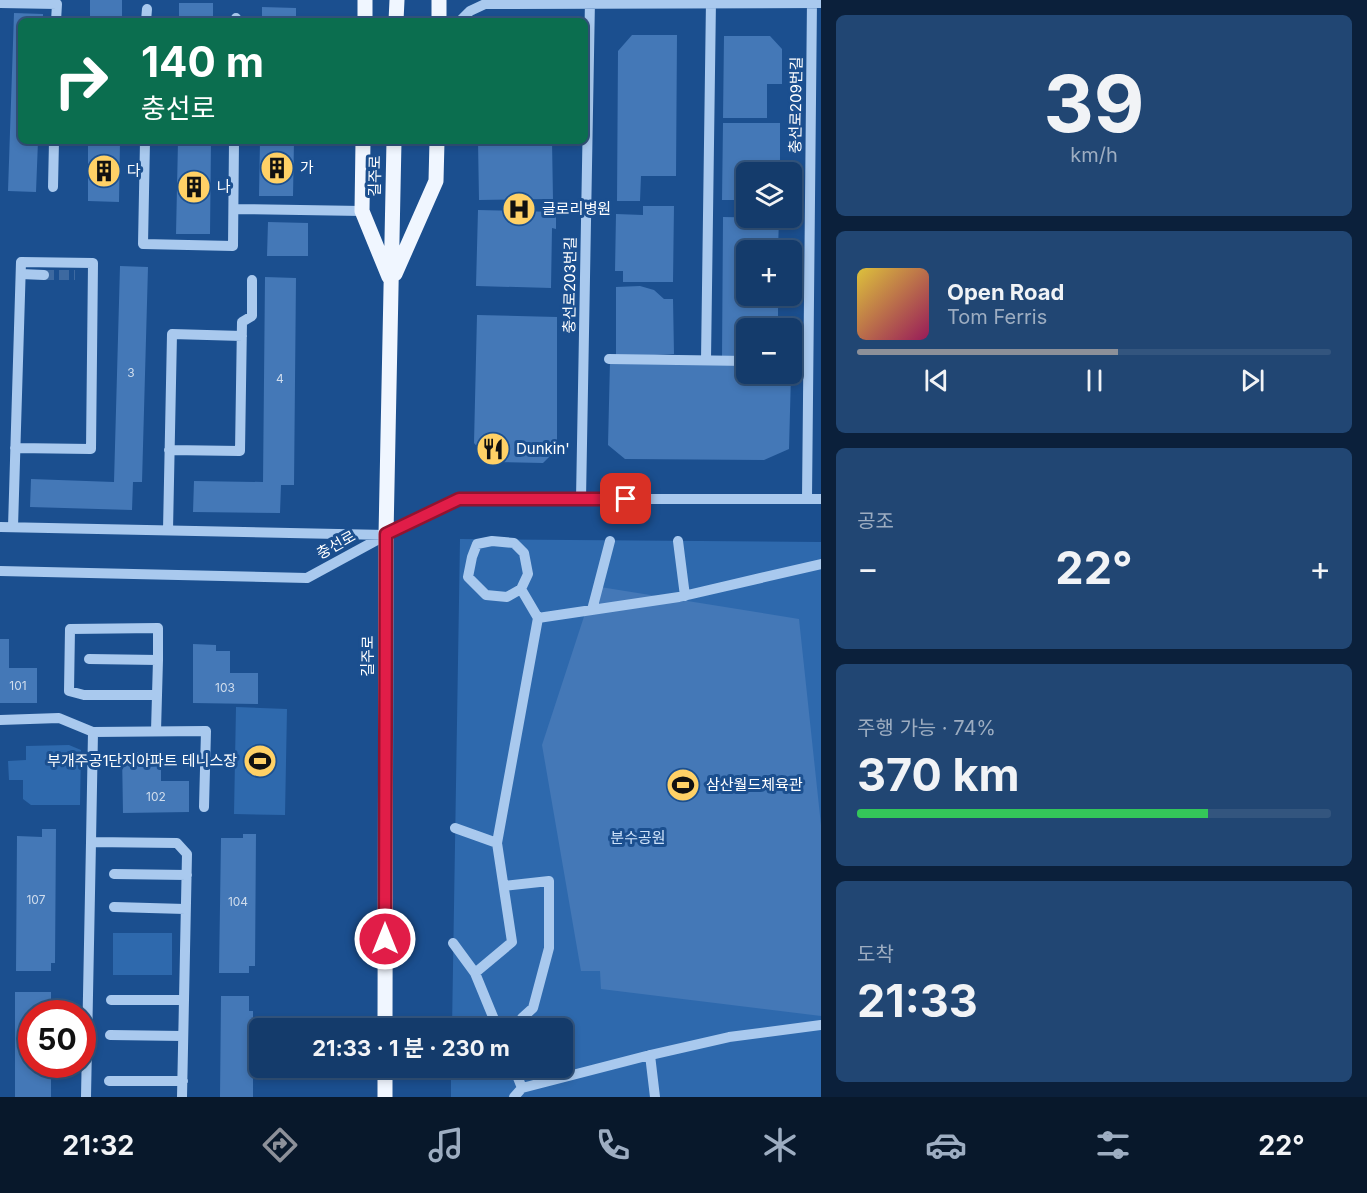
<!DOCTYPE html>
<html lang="ko">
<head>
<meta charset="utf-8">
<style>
	body { margin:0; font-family:Inter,"Noto Sans KR",sans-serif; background:#214673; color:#f1f3f6; height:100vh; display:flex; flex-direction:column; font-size:22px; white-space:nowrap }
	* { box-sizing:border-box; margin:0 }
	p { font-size:20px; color:#9dadc1 }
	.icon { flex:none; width:33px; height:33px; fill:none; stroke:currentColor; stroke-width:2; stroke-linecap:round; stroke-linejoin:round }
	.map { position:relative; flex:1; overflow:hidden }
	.drawer { display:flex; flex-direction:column; gap:15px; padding:15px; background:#0b203b; width:546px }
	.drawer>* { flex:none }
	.top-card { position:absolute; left:18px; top:18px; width:570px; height:126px; border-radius:9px; box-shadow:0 3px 9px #0003,0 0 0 2px #33557e; background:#0b6e4f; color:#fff; overflow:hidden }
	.tools { position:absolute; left:736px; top:162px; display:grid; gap:12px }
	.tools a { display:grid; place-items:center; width:66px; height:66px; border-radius:9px; background:#143b6b; box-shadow:0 3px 9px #0003,0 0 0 2px #33557e; font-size:30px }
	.speed { position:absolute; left:18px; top:1000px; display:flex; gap:12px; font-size:30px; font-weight:700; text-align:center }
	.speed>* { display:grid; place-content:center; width:78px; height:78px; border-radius:50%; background:#143b6b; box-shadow:0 3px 9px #0003,0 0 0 2px #33557e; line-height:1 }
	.speed .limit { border:9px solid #d22; background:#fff; color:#111 }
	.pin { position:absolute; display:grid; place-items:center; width:51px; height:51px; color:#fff; margin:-26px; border-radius:12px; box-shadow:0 3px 9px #0006 }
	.me { position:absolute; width:66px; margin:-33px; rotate:0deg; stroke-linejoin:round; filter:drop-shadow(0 0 4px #0008) }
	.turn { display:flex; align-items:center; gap:21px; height:126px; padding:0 24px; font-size:27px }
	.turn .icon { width:78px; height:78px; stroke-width:2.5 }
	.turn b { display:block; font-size:42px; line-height:51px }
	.big { font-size:45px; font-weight:700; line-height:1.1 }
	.drawer .card { flex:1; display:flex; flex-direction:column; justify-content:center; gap:9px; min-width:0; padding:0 21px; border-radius:9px; background:#214673 }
	.drawer .dial { align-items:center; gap:0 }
	.dial b { font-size:78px; line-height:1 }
	.song { display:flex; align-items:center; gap:18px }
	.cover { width:72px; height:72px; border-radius:9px; background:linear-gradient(135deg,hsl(50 70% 55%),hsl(330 70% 35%)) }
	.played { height:6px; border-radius:3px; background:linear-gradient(90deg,#8c9099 55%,#33557e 55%) }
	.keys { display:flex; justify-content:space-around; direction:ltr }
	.heat { display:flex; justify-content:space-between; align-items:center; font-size:33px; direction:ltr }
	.charge { height:9px; border-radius:4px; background:linear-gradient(90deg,#34c759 74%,#33557e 0) }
	.trip { position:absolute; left:249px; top:1018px; width:324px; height:60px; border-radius:9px; background:#143b6b; box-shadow:0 3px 9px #0003,0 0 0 2px #33557e; font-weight:700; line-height:60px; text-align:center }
	.tabs { display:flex; height:96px; justify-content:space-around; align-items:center; background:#08182b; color:#9dadc1 }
	.tabs .icon { width:42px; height:42px }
	.tabs .current { color:#8c9099 }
	.tabs b { font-size:27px; color:#f1f3f6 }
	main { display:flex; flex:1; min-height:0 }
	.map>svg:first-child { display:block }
</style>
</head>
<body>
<main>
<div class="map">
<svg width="821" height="1097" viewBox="0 0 821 1097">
	<rect width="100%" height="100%" fill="#1b4f8f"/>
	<path fill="#2e69ad" d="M 460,539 L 821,542 L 821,1097 L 451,1097 L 451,1068 L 562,1068 L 562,1029 L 452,1029 Z
		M 236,707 L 287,709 L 285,815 L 234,814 Z
		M 69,745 L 81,750 L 80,805 L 31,805 L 23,799 L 23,780 L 9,780 L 8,761 L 26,760 L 26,746 Z
		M 113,933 L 172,933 L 172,975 L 113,975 Z"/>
	<path fill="#4478b7" d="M 90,0 L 122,0 L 122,21 L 90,21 Z
		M 179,3 L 213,3 L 213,21 L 179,21 Z
		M 262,7 L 296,8 L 296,21 L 262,21 Z
		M 14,13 L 43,14 L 43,21 L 21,21 L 21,141 L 38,141 L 36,192 L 8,191 Z
		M 632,35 L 677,35 L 676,176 L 641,176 L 640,201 L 617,201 L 618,51 Z
		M 724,36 L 770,36 L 782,49 L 782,84 L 767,84 L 767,118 L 723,118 Z
		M 723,123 L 780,123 L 780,172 L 747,172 L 747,200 L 722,200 Z
		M 88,141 L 120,141 L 119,202 L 88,201 Z
		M 178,141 L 211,141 L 210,234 L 176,234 Z
		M 260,141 L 294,141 L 293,196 L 259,196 Z
		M 478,141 L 552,141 L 553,199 L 479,200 Z
		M 643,206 L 674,206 L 673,282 L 623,282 L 623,271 L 615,271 L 616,214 L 643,215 Z
		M 478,210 L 556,212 L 556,229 L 552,228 L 551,288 L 476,286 Z
		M 723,217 L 779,218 L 778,250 L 747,250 L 747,296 L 778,296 L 778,328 L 747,328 L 747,358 L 722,357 Z
		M 268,222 L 308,223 L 308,256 L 267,256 Z
		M 120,266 L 148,267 L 142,482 L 133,482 L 132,510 L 30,507 L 31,479 L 114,482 Z
		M 265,277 L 296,278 L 294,485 L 281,485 L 280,513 L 193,512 L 194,481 L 263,482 Z
		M 640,286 L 654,290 L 664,299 L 673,299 L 674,354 L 616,357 L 616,287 Z
		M 477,315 L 557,317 L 557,449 L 543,463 L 491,462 L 474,443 Z
		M 610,361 L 747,364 L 747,374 L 791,374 L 789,449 L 764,460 L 625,459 L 608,445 Z
		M 594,586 L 799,619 L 821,825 L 821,1016 L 601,989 L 600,971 L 581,971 L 542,745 Z
		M 0,639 L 9,639 L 9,668 L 37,668 L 37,703 L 0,703 Z
		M 193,644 L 216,645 L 216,651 L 230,651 L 230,673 L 258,673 L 258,704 L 193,703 Z
		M 146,752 L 146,761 L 161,760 L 161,781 L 189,781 L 189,812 L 123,813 L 122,753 Z
		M 42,829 L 56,829 L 55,963 L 51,963 L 51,971 L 16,971 L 17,836 L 42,837 Z
		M 243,834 L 256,834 L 255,966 L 249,966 L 249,973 L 219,973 L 221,838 L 243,838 Z
		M 15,992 L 51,992 L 51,1014 L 32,1014 L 32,1065 L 51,1065 L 51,1097 L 15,1097 Z
		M 221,996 L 249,996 L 249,1011 L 253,1011 L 253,1097 L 220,1097 Z"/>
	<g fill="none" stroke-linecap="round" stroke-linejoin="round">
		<path stroke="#3d69a0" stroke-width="10" stroke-dasharray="10 5" stroke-linecap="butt" d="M 44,275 L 75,275"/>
		<path stroke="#a9c9ee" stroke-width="10" d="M 0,3 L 57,4 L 56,21
			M 146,21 L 147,9
			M 236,21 L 236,18
			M 460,21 L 470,11 L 485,4 L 821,3
			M 145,141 L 143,244 L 233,246 L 234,141
			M 53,187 L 54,141
			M 234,209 L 362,211
			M 21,274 L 44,275
			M 609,359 L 747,361
			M 706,360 L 711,0
			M 169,450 L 240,451 L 242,322 L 252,316 L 252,280
			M 581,499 L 590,0
			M 807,499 L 812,0
			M 0,527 L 386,535
			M 13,527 L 21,262 L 93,263 L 91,449 L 15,448
			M 168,530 L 172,334 L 242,336
			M 492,541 L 514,543 L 524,553 L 528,574 L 521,589 L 507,597 L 486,595 L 468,577 L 472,557 L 477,544 Z
			M 678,541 L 685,596
			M 0,571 L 307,578 L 386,535 L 459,499 L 821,499
			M 521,589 L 538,618
			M 592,610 L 610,541
			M 89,659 L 158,660 L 158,628 L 70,629 L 69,691 L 84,695 L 157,695 L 158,660
			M 0,720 L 59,718 L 93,732 L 206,731 L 204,807
			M 156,731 L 157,695
			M 455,828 L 497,843
			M 91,842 L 93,732
			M 114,874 L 187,875
			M 504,886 L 549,881 L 549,948 L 533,1008 L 522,1018 L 518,1029
			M 114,907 L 185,909
			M 453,943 L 475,973 L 512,942 L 497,843 L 538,618 L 679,597 L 821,564
			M 475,973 L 498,1029
			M 111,1000 L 184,1000
			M 110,1035 L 183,1036
			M 650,1055 L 655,1097
			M 514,1068 L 522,1088 L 650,1055 L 729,1037 L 821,1025
			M 109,1081 L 183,1081
			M 86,1097 L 91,842 L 177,843 L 187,854 L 182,1097
			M 514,1097 L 522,1088"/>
		<path stroke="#f0f6ff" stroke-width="15" d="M 365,21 L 365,0
			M 396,21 L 397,0
			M 439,21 L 439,0
			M 363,141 L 362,211 L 389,277
			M 395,274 L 436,181 L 437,141
			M 385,1029 L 386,535 L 394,141
			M 385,1097 L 385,1068"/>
	</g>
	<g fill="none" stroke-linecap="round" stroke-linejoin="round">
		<g stroke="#92132f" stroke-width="15">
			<path id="route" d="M 385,939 L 386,534 L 459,499 L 626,499"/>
		</g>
		<use href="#route" stroke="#e11d48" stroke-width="10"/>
	</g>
	<defs>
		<g id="building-disc" transform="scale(1.725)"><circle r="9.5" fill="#ffd166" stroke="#1b4f8f"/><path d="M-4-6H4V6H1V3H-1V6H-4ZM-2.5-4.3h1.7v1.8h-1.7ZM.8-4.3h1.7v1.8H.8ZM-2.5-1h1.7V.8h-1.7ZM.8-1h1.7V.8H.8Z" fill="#111"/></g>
		<g id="hospital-disc" transform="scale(1.725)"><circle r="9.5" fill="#ffd166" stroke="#1b4f8f"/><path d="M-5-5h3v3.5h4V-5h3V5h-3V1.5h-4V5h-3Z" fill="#111"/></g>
		<g id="restaurant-disc" transform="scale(1.725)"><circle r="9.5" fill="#ffd166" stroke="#1b4f8f"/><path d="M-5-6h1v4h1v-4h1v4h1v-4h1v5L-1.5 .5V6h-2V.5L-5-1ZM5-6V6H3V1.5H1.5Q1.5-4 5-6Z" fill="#111"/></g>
		<g id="stadium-disc" transform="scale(1.725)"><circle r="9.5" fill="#ffd166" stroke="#1b4f8f"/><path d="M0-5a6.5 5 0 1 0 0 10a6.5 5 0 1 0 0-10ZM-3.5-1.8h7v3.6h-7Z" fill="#111"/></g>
	</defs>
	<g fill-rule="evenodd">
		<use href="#building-disc" x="277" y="168"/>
		<use href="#building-disc" x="104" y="171"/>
		<use href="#building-disc" x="194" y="187"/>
		<use href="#hospital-disc" x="519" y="209"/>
		<use href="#restaurant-disc" x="493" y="449"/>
		<use href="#stadium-disc" x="260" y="761"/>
		<use href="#stadium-disc" x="683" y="785"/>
	</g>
	<g text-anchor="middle" stroke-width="6" stroke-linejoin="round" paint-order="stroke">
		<g font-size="12" fill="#d0dded">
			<text x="131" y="377">3</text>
			<text x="280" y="383">4</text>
			<text x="18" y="690">101</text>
			<text x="225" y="692">103</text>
			<text x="156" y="801">102</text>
			<text x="36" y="904">107</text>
			<text x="238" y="906">104</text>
		</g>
		<g font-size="15" fill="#fff" stroke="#1b4f8f">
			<text transform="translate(796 105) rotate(-89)" y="5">충선로209번길</text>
			<text transform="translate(375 176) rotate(-89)" y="5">길주로</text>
			<text transform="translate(570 285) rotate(-89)" y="5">충선로203번길</text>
			<text transform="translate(336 545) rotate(-29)" y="5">충선로</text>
			<text transform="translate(368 656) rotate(-90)" y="5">길주로</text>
		</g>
		<g font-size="15" fill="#fff" stroke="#1b4f8f" text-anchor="start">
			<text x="300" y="173">가</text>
			<text x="127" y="176">다</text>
			<text x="217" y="192">나</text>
			<text x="542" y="214">글로리병원</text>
			<text x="516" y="454">Dunkin'</text>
			<text x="237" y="766" text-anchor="end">부개주공1단지아파트 테니스장</text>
			<text x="706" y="790">삼산월드체육관</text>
		</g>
		<g font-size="15" fill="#cfe3fa" stroke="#1b4f8f">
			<text x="638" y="843">분수공원</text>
		</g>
	</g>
</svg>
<div class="tools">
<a><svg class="icon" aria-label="layers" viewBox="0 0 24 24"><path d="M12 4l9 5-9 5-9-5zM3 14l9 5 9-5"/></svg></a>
<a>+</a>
<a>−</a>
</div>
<div class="speed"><div class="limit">50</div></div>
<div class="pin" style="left:626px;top:499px;background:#d93025"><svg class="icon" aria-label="arrive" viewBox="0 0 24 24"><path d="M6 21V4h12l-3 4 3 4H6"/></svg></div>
<svg class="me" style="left:385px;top:939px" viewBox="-20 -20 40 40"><circle r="17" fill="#e11d48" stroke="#fff" stroke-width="3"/><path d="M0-11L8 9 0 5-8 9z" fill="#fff"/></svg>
<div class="trip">21:33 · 1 분 · 230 m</div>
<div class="top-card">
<div class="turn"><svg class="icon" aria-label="right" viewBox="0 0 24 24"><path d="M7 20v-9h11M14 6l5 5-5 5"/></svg><div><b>140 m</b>충선로</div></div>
</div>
</div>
<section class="drawer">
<div class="card dial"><b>39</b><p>km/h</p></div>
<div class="card">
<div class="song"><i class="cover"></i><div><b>Open Road</b><p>Tom Ferris</p></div></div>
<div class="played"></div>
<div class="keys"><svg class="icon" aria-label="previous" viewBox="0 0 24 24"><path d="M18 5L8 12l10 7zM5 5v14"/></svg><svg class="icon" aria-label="pause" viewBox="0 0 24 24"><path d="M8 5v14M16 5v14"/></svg><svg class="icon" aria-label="next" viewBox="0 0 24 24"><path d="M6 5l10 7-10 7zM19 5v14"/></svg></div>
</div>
<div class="card"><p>공조</p>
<div class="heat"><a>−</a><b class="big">22°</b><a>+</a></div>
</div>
<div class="card"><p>주행 가능 · 74%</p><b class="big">370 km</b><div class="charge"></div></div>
<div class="card"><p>도착</p><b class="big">21:33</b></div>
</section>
</main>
<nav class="tabs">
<b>21:32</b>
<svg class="icon current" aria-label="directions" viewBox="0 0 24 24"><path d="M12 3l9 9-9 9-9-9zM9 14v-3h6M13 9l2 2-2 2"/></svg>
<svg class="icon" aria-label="music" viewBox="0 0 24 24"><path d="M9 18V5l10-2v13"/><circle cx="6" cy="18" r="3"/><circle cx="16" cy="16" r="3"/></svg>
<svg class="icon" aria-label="phone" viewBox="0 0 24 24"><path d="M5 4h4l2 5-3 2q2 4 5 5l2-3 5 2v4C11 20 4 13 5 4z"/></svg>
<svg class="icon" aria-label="climate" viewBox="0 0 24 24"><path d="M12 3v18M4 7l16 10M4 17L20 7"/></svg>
<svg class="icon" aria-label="car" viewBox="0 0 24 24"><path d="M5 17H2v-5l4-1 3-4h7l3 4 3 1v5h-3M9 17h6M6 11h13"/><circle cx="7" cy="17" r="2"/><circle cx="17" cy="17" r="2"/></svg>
<svg class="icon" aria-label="filters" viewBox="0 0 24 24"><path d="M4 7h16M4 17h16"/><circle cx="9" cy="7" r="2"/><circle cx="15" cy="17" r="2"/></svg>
<b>22°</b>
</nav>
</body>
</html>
